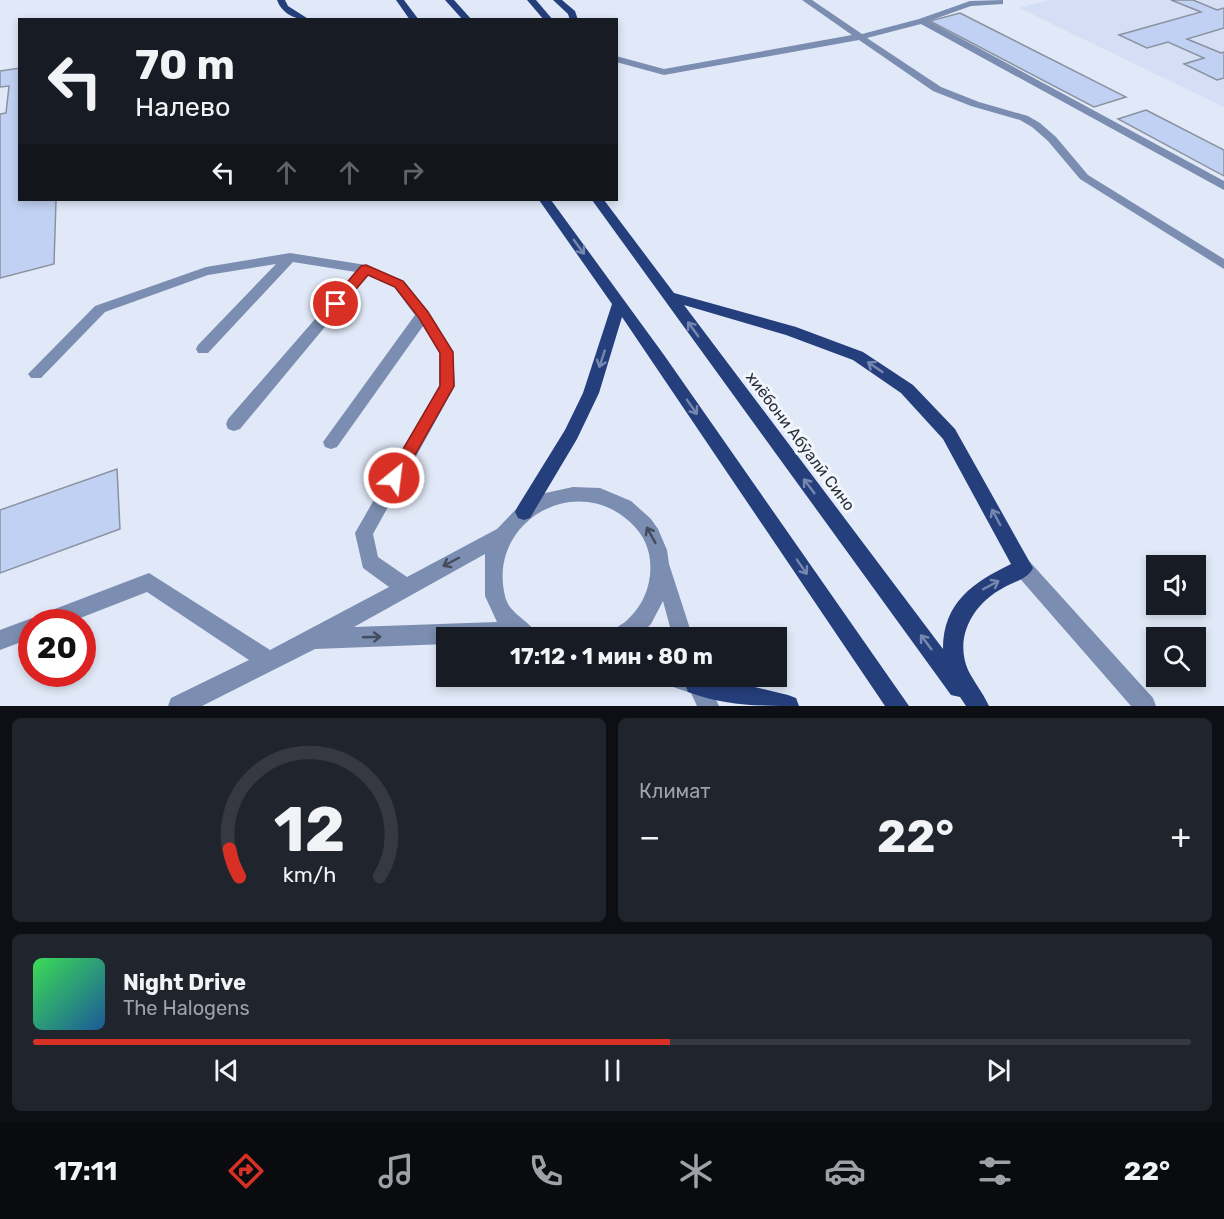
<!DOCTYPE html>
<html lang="ru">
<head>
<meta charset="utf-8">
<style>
	body { margin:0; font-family:Rubik,sans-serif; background:#20242c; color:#f1f3f6; height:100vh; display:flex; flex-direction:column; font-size:22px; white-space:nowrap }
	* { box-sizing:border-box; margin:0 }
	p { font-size:20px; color:#9ea1a6 }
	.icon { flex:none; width:33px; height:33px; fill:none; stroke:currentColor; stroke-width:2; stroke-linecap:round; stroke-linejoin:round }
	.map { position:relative; height:706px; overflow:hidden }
	.details { display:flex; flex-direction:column; gap:12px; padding:12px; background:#0d0f14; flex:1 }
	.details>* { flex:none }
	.top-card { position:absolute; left:18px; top:18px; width:600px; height:183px; border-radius:0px; box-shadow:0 3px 9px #0003; background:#171b24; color:#f1f3f6; overflow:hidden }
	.tools { position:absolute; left:1146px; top:555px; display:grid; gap:12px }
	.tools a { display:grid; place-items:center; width:60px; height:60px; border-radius:0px; background:#171b24; box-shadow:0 3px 9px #0003; font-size:30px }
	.speed { position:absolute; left:18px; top:609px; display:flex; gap:12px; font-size:30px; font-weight:700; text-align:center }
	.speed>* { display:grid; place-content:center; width:78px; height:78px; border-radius:50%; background:#171b24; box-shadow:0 3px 9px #0003; line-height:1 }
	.speed .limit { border:9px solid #d22; background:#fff; color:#111 }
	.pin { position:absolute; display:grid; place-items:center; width:51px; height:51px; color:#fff; margin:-26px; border:3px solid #fff; border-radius:50%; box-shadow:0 2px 6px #0007 }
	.me { position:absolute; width:66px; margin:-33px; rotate:29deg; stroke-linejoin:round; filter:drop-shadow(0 0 4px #0008) }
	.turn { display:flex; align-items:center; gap:21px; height:126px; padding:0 18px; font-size:27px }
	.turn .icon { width:78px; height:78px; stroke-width:2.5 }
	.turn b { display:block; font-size:42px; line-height:51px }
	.lanes { display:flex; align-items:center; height:57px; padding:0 18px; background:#0003; justify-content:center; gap:30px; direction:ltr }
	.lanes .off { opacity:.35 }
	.big { font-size:45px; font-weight:700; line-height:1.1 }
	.details .widget { flex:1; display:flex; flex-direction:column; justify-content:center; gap:9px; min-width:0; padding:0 21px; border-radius:9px; background:#20242c }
	.details .dial { align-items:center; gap:0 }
	.dial svg { height:156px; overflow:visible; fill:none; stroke:#363941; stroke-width:7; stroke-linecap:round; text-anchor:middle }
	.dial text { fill:#f1f3f6; stroke:none }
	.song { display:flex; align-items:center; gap:18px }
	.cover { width:72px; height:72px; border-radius:9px; background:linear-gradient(135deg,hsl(130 70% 55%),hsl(210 70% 35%)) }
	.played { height:6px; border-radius:3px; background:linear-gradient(90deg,#d93025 55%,#363941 55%) }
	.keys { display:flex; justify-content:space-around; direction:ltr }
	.heat { display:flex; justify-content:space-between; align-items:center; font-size:33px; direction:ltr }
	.details .tiles { flex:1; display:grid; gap:12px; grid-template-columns:1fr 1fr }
	.widget:last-child { grid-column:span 2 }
	.trip { position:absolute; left:436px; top:627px; width:351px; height:60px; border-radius:0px; background:#171b24; box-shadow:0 3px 9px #0003; font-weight:700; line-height:60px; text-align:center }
	.tabs { display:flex; height:96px; justify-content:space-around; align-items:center; background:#090b0e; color:#9ea1a6 }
	.tabs .icon { width:42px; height:42px }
	.tabs .current { color:#d93025 }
	.tabs b { font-size:27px; color:#f1f3f6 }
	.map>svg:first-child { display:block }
</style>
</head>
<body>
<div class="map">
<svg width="1224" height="706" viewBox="0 0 1224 706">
	<rect width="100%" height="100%" fill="#e1e9f8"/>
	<path fill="#d4def4" d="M 1049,0 L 1224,0 L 1224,107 L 1019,8 Z"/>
	<path fill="#c1d1f3" stroke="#8b929f" stroke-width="1.5" d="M 1171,0 L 1193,0 L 1217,10 L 1224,8 L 1224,28 L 1187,39 L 1221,53 L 1224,52 L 1224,78 L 1217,80 L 1184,64 L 1204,58 L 1168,42 L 1147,48 L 1119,35 L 1201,12 Z
		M 960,13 L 1126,97 L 1094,107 L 930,21 Z
		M 20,68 L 20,200 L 56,200 L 54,264 L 0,278 L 0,114 L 6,113 L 9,86 L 0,87 L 0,71 Z
		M 1146,110 L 1224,150 L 1224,176 L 1118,119 Z
		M 117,469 L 120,529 L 0,573 L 0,510 Z"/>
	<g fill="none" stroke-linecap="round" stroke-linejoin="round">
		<path fill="#7b8db0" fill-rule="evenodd" d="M 802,0 L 812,0 L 862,34 L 919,19 L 970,1 L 1003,0 L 1003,4 L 971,6 L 929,21 L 1224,181 L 1224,190 L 921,24 L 867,38 L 941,87 L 979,102 L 1028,116 L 1040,123 L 1056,137 L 1088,175 L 1224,259 L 1224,269 L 1080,179 L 1048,141 L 1032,127 L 1020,120 L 971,106 L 933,91 L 859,40 L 664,75 L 616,62 L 616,56 L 664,69 L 852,35 Z
			M 290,253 L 366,265 L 404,281 L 428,311 L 453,352 L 455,386 L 373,534 L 378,557 L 407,577 L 497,529 L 518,507 L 541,494 L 573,487 L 600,488 L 631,501 L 651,519 L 658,529 L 667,550 L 669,564 L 693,638 L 673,638 L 663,601 L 651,624 L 637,638 L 609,638 C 612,629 618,627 625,622 C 639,610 648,594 650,575 C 652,553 646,537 630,522 C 575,471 487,522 505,596 C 509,615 532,621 539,638 L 447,638 L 447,644 L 315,649 L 202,706 L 168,706 L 171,698 L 249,660 L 147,592 L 70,622 L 32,622 L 32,638 L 0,650 L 0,630 L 32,618 L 37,620 L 39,615 L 149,573 L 270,650 L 389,587 L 363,568 L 355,533 L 439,386 L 439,352 L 423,326 L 337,447 L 331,449 L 325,447 L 323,442 L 415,315 L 394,287 L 368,275 L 240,429 L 234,431 L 228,429 L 226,424 L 228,419 L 356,272 L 293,262 L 208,353 L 198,353 L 196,349 L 198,345 L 276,264 L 208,275 L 105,312 L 41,378 L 31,378 L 28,374 L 95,306 L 206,267 ZM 485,554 L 485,596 L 497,622 L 354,627 Z
			M 1023,559 L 1030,562 L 1153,698 L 1156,706 L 1131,706 L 1016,574 L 1013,568 L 1016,562 Z
			M 658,676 L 705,676 L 719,706 L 697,706 L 691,693 L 661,683 Z"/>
		<path fill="#253f7c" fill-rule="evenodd" d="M 277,0 L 285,0 L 288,6 L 310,20 C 296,20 282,14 277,0 Z
			M 396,0 L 404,0 L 419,20 L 410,20 Z
			M 445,0 L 454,0 L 472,20 L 463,20 Z
			M 527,0 L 536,0 L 553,20 L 544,20 Z
			M 553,0 L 562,0 L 575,11 L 578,20 L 570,20 L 568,14 Z
			M 539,200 L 551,200 L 664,355 L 909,706 L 885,706 L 622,317 L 599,393 L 577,439 L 530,518 L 524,520 L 518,518 L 515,512 L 518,506 L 565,430 L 583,393 L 612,304 Z
			M 592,200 L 604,200 L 674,293 L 796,327 L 863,352 L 913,385 L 955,429 L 1033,568 C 1028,579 1013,582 1003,588 C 973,604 954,637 968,670 C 974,682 983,693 989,706 L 966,706 L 960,697 L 951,695 ZM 684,305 L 786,335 L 853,360 L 901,393 L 943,439 L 1011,564 C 974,582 943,602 943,649 Z
			M 688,676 L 709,676 L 788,695 L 796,698 L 799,706 C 761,706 724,706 688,692 L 685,684 Z"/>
	</g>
	<defs><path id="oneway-shaft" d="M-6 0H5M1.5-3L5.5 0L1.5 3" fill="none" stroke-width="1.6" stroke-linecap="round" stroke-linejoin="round" transform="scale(1.5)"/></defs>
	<g stroke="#7788b0">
		<use href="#oneway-shaft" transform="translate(579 247) rotate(54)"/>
		<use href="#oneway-shaft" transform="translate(693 329) rotate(-126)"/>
		<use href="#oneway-shaft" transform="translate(602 359) rotate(108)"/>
		<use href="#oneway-shaft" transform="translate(875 367) rotate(-146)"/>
		<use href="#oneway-shaft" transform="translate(692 407) rotate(55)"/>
		<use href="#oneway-shaft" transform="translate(809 486) rotate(-127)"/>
		<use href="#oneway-shaft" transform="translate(996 517) rotate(-118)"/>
		<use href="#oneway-shaft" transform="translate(802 567) rotate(55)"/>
		<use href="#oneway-shaft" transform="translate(991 585) rotate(-28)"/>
		<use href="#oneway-shaft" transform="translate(926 642) rotate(-127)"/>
	</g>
	<g stroke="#444b5a">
		<use href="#oneway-shaft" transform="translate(651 535) rotate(-119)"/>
		<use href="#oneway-shaft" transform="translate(451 562) rotate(152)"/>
		<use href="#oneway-shaft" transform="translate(372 637) rotate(-2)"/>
	</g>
	<path fill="#d93025" stroke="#8d1f18" stroke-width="1.5" d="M 366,265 L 403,281 L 428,312 L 453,352 L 454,386 L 399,483 L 394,485 L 388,483 L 386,478 L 440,386 L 440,353 L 419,318 L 395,287 L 368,275 L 341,307 L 332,307 L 330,304 L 332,300 L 361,266 Z"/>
	<g text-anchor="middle" stroke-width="6" stroke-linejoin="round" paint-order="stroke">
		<g font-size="16" fill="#2d2f35" stroke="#f1f6ff">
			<text transform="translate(801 441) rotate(53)" y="6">хиёбони Абӯалӣ Сино</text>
		</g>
	</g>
</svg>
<div class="tools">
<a><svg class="icon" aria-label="sound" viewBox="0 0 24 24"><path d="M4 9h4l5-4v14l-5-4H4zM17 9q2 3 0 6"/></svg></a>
<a><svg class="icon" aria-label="search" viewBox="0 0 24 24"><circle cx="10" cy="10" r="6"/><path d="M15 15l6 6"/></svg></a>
</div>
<div class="speed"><div class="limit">20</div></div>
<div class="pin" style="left:336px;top:304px;background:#d93025"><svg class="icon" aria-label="arrive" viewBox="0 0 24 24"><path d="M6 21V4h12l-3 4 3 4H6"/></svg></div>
<svg class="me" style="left:394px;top:478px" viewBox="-20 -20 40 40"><circle r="17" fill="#d93025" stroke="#fff" stroke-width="3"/><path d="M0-11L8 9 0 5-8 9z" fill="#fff"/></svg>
<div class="trip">17:12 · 1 мин · 80 m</div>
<div class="top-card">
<div class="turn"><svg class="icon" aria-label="left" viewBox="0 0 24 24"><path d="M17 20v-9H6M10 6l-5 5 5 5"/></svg><div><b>70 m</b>Налево</div></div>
<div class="lanes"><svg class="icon" aria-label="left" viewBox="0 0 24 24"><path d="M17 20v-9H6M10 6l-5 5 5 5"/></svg><svg class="icon off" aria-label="ahead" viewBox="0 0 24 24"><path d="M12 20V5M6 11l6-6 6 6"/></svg><svg class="icon off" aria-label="ahead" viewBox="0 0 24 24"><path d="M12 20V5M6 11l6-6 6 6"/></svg><svg class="icon off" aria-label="right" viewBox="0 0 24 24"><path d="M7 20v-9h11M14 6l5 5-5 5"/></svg></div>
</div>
</div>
<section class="details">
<div class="tiles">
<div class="widget dial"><svg viewBox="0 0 100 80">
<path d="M14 69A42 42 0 1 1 86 69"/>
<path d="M14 69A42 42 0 0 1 9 55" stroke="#d93025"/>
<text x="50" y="56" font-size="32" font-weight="700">12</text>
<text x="50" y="72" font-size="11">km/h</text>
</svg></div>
<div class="widget"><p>Климат</p>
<div class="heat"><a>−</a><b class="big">22°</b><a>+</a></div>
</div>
<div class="widget">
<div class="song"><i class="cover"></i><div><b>Night Drive</b><p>The Halogens</p></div></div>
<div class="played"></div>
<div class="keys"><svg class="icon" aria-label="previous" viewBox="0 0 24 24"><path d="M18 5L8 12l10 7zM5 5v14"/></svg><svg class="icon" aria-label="pause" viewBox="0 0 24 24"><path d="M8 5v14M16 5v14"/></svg><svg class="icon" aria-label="next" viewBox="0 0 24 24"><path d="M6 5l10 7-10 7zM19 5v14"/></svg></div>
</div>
</div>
</section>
<nav class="tabs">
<b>17:11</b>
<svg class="icon current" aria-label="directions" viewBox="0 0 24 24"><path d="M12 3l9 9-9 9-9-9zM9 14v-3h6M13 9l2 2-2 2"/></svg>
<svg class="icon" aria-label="music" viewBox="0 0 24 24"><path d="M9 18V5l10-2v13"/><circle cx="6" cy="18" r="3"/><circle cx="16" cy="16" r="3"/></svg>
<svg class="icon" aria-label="phone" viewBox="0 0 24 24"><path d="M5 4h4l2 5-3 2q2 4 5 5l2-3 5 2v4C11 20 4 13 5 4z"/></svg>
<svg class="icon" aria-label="climate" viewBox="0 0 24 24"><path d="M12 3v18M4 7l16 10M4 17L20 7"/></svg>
<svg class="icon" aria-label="car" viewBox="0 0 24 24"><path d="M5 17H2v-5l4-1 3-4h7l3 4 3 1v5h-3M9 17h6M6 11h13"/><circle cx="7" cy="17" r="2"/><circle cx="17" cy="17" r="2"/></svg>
<svg class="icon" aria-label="filters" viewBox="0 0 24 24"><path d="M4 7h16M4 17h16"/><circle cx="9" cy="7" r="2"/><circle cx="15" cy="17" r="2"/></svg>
<b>22°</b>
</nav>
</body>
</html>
